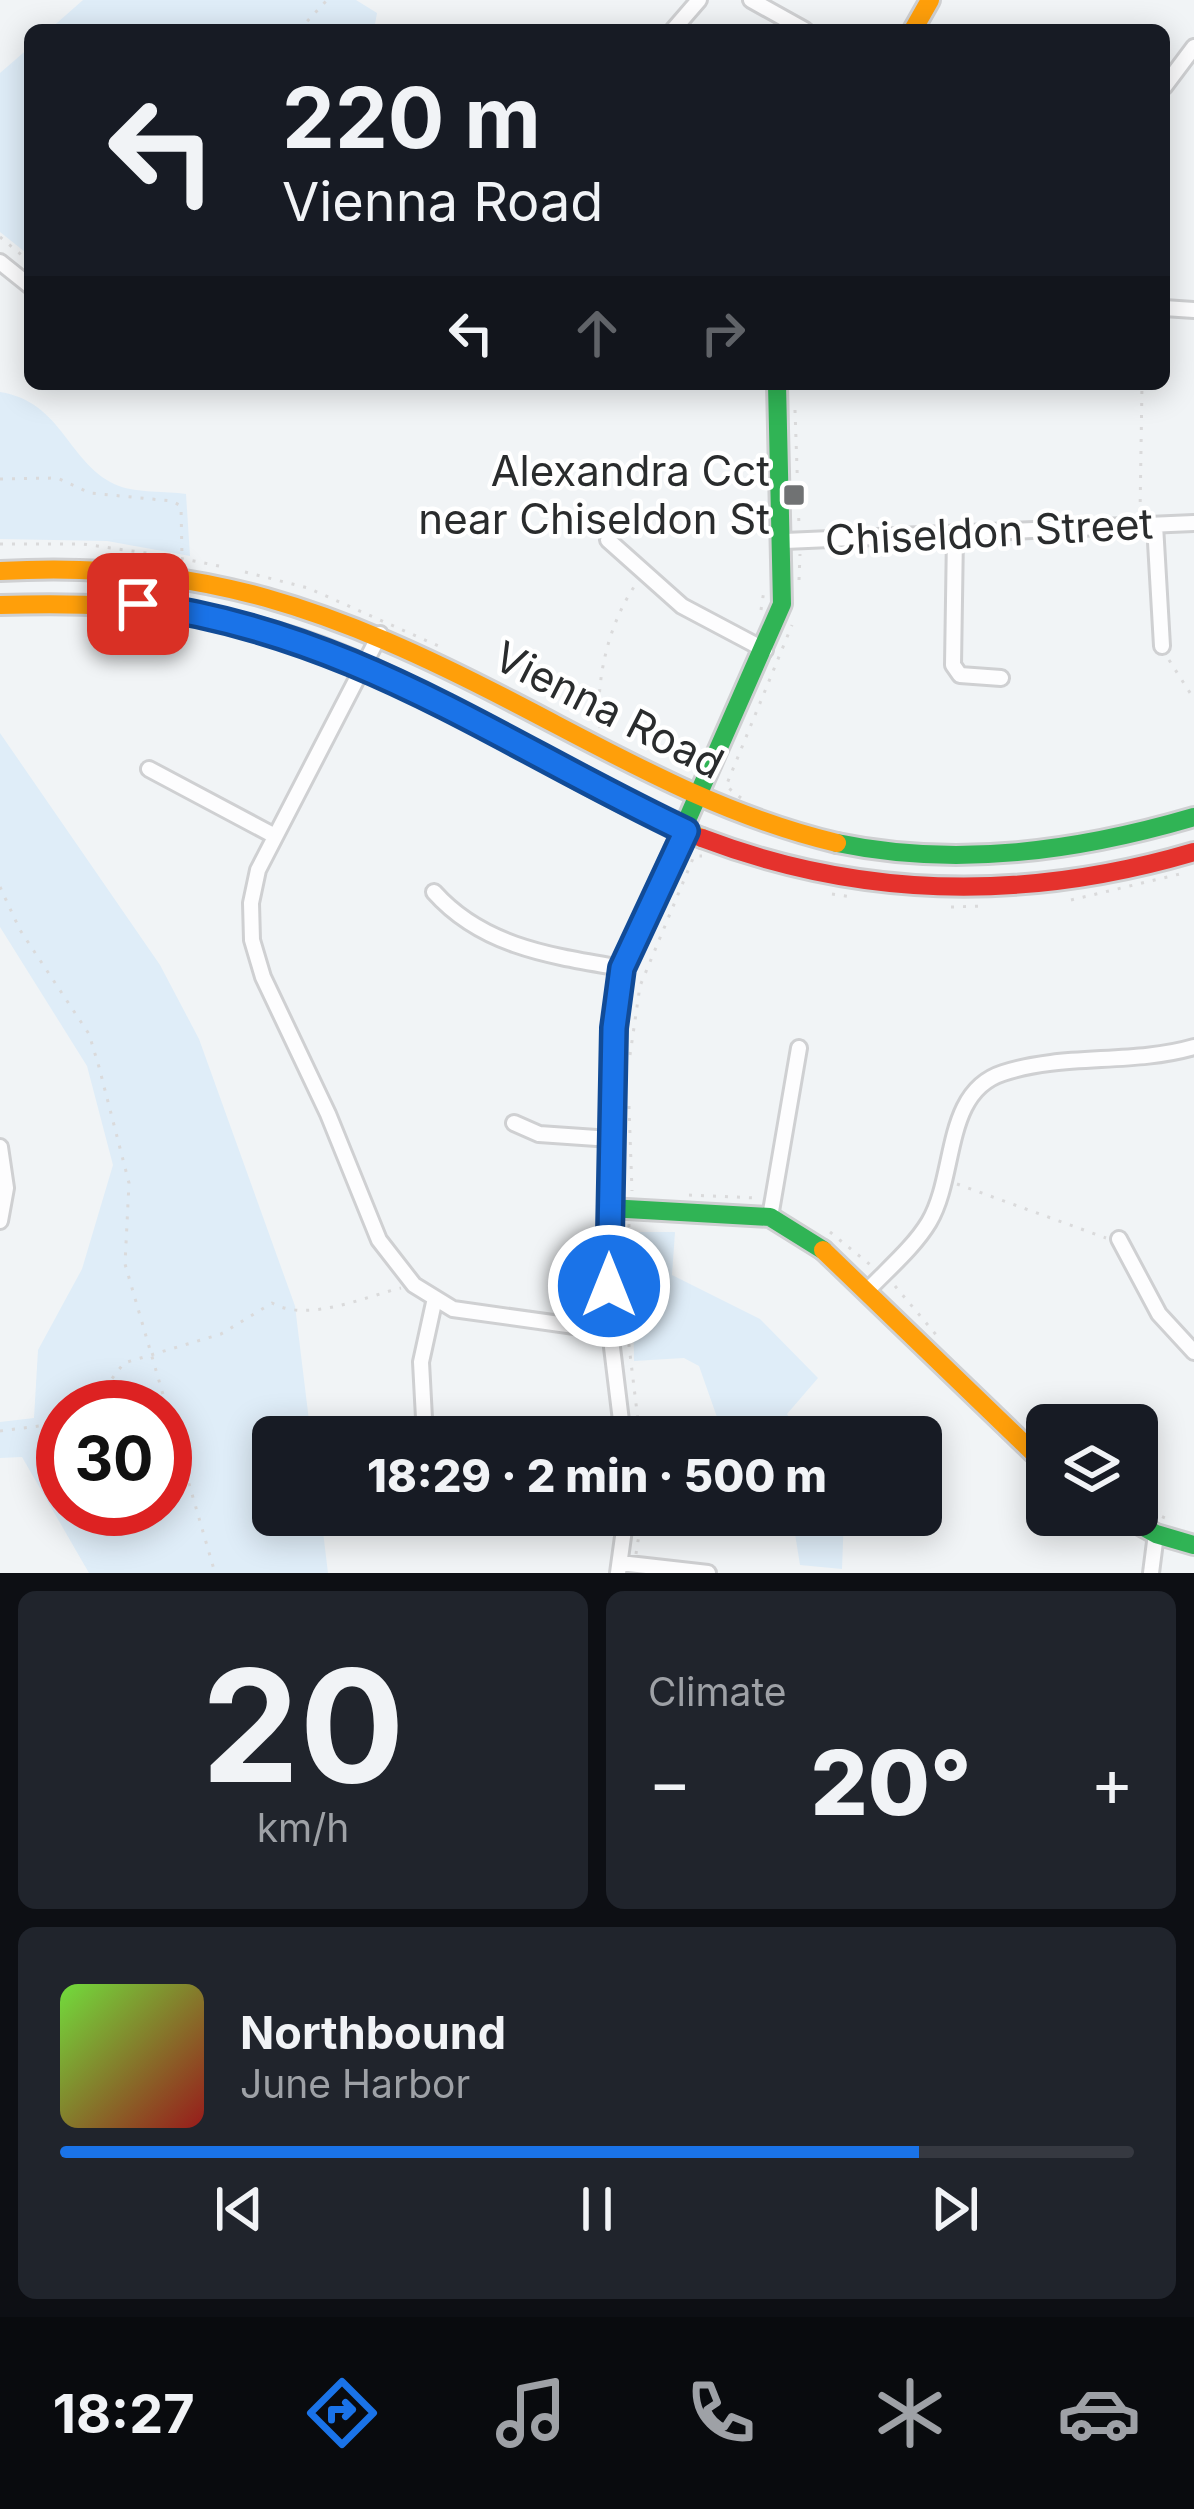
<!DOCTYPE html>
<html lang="en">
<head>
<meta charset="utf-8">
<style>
	body { margin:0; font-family:Inter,sans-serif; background:#20242c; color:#f1f3f6; height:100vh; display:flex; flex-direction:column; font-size:45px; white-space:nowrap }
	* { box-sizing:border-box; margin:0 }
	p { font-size:39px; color:#9ea1a6 }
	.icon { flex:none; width:66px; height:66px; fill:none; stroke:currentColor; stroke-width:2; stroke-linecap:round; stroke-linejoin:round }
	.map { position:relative; height:1573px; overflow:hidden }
	.side { display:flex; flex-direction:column; gap:18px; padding:18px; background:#0d0f14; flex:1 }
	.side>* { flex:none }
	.guide { position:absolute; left:24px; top:24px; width:1146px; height:366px; border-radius:18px; box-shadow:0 6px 30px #0003; background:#171b24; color:#f1f3f6; overflow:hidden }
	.tools { position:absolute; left:1026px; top:1404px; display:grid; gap:24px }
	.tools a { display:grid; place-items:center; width:132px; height:132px; border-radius:18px; background:#171b24; box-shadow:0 6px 30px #0003; font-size:60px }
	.speed { position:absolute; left:36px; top:1380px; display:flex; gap:24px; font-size:60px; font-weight:700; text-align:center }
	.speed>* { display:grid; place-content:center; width:156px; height:156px; border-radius:50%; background:#171b24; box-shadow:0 6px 30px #0003; line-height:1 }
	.speed .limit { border:18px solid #d22; background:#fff; color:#111 }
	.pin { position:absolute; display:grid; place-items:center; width:102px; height:102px; color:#fff; margin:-51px; border-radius:24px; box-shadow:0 6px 18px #0006 }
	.me { position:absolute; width:132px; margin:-66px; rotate:0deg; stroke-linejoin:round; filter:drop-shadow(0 0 9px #0008) }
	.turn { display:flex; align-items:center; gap:42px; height:252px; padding:0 60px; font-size:54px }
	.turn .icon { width:156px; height:156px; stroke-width:2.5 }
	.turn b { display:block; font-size:84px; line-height:102px }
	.lanes { display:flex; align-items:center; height:114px; padding:0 60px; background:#0003; justify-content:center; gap:60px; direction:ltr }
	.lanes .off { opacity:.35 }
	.big { font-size:90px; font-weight:800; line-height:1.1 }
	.side .tile { flex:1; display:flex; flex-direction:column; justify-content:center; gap:18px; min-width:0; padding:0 42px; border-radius:18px; background:#20242c }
	.side .dial { align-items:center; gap:0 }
	.dial b { font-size:156px; line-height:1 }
	.song { display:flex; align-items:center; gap:36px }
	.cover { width:144px; height:144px; border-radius:18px; background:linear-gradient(135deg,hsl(100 70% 55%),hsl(0 70% 35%)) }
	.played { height:12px; border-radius:6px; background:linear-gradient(90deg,#1a73e8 80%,#363941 80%) }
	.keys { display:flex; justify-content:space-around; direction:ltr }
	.heat { display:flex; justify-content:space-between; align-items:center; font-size:66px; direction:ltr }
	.side .tiles { flex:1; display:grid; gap:18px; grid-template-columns:1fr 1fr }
	.tile:last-child { grid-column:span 2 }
	.trip { position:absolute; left:252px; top:1416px; width:690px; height:120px; border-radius:18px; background:#171b24; box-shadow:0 6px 30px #0003; font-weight:800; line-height:120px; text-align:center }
	.tabs { display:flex; height:192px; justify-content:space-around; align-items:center; background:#090b0e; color:#9ea1a6 }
	.tabs .icon { width:84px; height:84px }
	.tabs .current { color:#1a73e8 }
	.tabs b { font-size:54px; color:#f1f3f6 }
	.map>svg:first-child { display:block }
</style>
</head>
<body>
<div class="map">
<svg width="1194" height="1573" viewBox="0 0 1194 1573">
	<rect width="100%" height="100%" fill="#f1f4f6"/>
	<path fill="#dfedf8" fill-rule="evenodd" d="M 83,0 L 356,0 L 377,13 L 374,30 L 49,30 Z
		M 30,47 L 30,256 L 0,232 L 0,73 Z
		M 0,392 C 64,402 68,466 119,486 C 137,493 166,491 186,494 L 190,556 L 107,541 L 0,539 Z
		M 0,733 L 160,965 L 199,1039 L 295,1306 L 311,1437 L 273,1437 L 273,1515 L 321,1515 L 328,1573 L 89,1573 L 22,1457 L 0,1458 L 0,1422 L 34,1418 L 38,1350 L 82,1269 L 113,1165 L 87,1066 L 0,927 ZM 165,1407 L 165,1509 L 63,1509 L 63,1407 Z
		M 640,1232 L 675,1232 L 672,1275 L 760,1319 L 818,1378 L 787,1414 L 803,1437 L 724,1437 L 699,1366 L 684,1358 L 634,1361 L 632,1242 Z
		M 792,1515 L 844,1515 L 842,1569 L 800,1565 Z"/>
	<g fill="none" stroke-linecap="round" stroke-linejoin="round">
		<g stroke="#cfd0d2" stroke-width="20">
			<path id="street" d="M 751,0 L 805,30
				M 673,30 L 699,0
				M 1164,87 L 1194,47
				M 0,262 L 30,286
				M 1164,308 L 1194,310
				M 1155,525 L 1162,646
				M 955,535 L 953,665 L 960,675 L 1001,678
				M 608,540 L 682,606 L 765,650
				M 785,541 L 1194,523
				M 380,634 L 258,870 L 251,903 L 252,940 L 263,977 L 328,1114 L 379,1240 L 414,1285 L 453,1309 L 610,1331
				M 149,769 L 273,835
				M 434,892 C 483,947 552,956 622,968
				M 514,1123 L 539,1134 L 611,1139
				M 0,1147 L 6,1188 L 0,1221
				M 609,1208 L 610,1331 L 623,1437
				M 770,1217 L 799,1048
				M 1119,1239 L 1159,1314 L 1194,1352
				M 868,1290 C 888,1269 914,1247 929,1222 C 957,1175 943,1092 1003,1073 C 1063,1053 1132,1065 1194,1047
				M 425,1437 L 421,1362 L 435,1298
				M 620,1563 L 708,1573
				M 618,1573 L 626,1515
				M 1151,1573 L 1156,1534"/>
		</g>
		<g stroke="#cfd0d2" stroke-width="24">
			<path id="fast" d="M 777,384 L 782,604 L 622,968 L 614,1028 L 609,1208 L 770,1217 L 823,1250
				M 837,843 C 957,868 1078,851 1194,817
				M 1122,1515 L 1156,1534 L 1194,1545"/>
		</g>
		<g stroke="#cfd0d2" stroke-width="24">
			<path id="slow" d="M 913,30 L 930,0
				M 0,571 C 200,559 338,611 513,702 C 619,757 719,815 837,843
				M 0,605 C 117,601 233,609 342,655 C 467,706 576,790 702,838
				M 823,1250 L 1047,1466"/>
		</g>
		<g stroke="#cfd0d2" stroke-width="24">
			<path id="jam" d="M 702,838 C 865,900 1028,901 1194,852"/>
		</g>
		<path stroke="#dadadb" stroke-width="3" stroke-dasharray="3 9" stroke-linecap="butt" d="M 299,30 L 327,0
			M 0,237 L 30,262
			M 795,410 L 799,526
			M 0,479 L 57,478 L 90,493 L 172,501 L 181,506 L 182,557
			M 1140,514 L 1142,384
			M 0,544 L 83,544 L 153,554
			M 169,556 L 224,567
			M 245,572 L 308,588 L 443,648
			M 799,580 L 800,554
			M 761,610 L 764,590
			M 1169,660 L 1194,699
			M 600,728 C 595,682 608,624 636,584
			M 741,798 L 726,786 L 792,625
			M 0,887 L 20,930 L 89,1034 L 99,1067 L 129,1183 L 125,1264 L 215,1573
			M 832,894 L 852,897
			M 1071,900 L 1184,873
			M 951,907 L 983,906
			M 630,1055 L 640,986 L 694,856 L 702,856
			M 629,1106 L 632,1191
			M 957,1184 L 1106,1238
			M 689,1195 L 757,1198
			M 629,1224 L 627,1329 L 640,1437
			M 830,1232 L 873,1267
			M 895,1286 L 938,1337
			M 90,1407 L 124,1363 L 221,1334 L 272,1303 C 307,1323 364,1297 401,1288
			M 0,1431 L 63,1423
			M 1151,1512 L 1170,1520
			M 636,1554 L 642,1515"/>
		<use href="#street" stroke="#fdfdfe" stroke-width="14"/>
		<use href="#fast" stroke="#30b455" stroke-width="18"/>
		<use href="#slow" stroke="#ff9f0a" stroke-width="18"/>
		<use href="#jam" stroke="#e5322d" stroke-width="18"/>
	</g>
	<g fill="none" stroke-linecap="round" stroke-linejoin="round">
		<g stroke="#114b97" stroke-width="30">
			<path id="route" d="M 138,604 C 354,633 496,741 686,831 L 622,968 L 614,1028 L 609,1286"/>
		</g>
		<use href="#route" stroke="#1a73e8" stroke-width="21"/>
	</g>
	<rect fill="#707273" stroke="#fff" stroke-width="4.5" x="782" y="483" width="24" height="24" rx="6"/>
	<g text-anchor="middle" stroke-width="9" stroke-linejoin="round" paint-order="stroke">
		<g font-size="42" fill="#2a2c2d" stroke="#fff" text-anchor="end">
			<text x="770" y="486">Alexandra Cct<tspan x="770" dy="48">near Chiseldon St</tspan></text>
		</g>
		<g font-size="42" fill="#2a2c2d" stroke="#fff">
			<text transform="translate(989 532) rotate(-3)" y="15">Chiseldon Street</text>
			<text transform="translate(609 710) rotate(27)" y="15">Vienna Road</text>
		</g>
	</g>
</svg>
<div class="tools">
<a><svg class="icon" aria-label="layers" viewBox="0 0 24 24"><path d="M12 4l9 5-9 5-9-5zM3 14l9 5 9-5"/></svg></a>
</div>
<div class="speed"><div class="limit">30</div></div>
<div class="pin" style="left:138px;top:604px;background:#d93025"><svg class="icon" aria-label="arrive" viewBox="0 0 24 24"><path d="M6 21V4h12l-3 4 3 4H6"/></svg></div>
<svg class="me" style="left:609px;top:1286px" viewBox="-20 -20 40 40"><circle r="17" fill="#1a73e8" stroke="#fff" stroke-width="3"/><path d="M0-11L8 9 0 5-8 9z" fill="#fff"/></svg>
<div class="trip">18:29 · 2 min · 500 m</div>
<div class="guide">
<div class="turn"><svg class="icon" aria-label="left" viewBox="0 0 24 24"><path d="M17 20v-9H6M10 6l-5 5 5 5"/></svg><div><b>220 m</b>Vienna Road</div></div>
<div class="lanes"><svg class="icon" aria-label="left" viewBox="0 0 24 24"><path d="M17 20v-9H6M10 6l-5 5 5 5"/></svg><svg class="icon off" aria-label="ahead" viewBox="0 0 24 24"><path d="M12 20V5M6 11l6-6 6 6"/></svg><svg class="icon off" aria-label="right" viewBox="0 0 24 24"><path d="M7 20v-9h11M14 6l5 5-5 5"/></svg></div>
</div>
</div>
<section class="side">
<div class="tiles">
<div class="tile dial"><b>20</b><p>km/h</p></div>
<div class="tile"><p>Climate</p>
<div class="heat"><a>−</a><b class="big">20°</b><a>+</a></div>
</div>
<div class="tile">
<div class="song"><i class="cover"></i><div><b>Northbound</b><p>June Harbor</p></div></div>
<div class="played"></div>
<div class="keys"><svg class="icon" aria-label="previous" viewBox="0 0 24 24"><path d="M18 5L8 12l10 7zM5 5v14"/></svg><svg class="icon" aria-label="pause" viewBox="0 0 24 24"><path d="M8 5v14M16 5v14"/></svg><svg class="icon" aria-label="next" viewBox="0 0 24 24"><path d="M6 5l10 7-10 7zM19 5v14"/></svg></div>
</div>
</div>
</section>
<nav class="tabs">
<b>18:27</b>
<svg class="icon current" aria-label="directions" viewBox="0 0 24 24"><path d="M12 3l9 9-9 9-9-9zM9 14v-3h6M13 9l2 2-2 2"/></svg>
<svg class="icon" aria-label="music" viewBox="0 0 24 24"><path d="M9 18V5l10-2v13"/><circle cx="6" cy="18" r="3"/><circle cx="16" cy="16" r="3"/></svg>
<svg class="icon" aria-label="phone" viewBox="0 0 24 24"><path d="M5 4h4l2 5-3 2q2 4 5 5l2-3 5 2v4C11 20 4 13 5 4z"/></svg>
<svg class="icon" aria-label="climate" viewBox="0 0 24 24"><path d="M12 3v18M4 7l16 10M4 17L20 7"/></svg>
<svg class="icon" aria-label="car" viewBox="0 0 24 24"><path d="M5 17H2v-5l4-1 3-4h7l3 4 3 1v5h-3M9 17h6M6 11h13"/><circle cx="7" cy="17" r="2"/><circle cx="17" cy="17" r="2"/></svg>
</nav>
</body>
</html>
